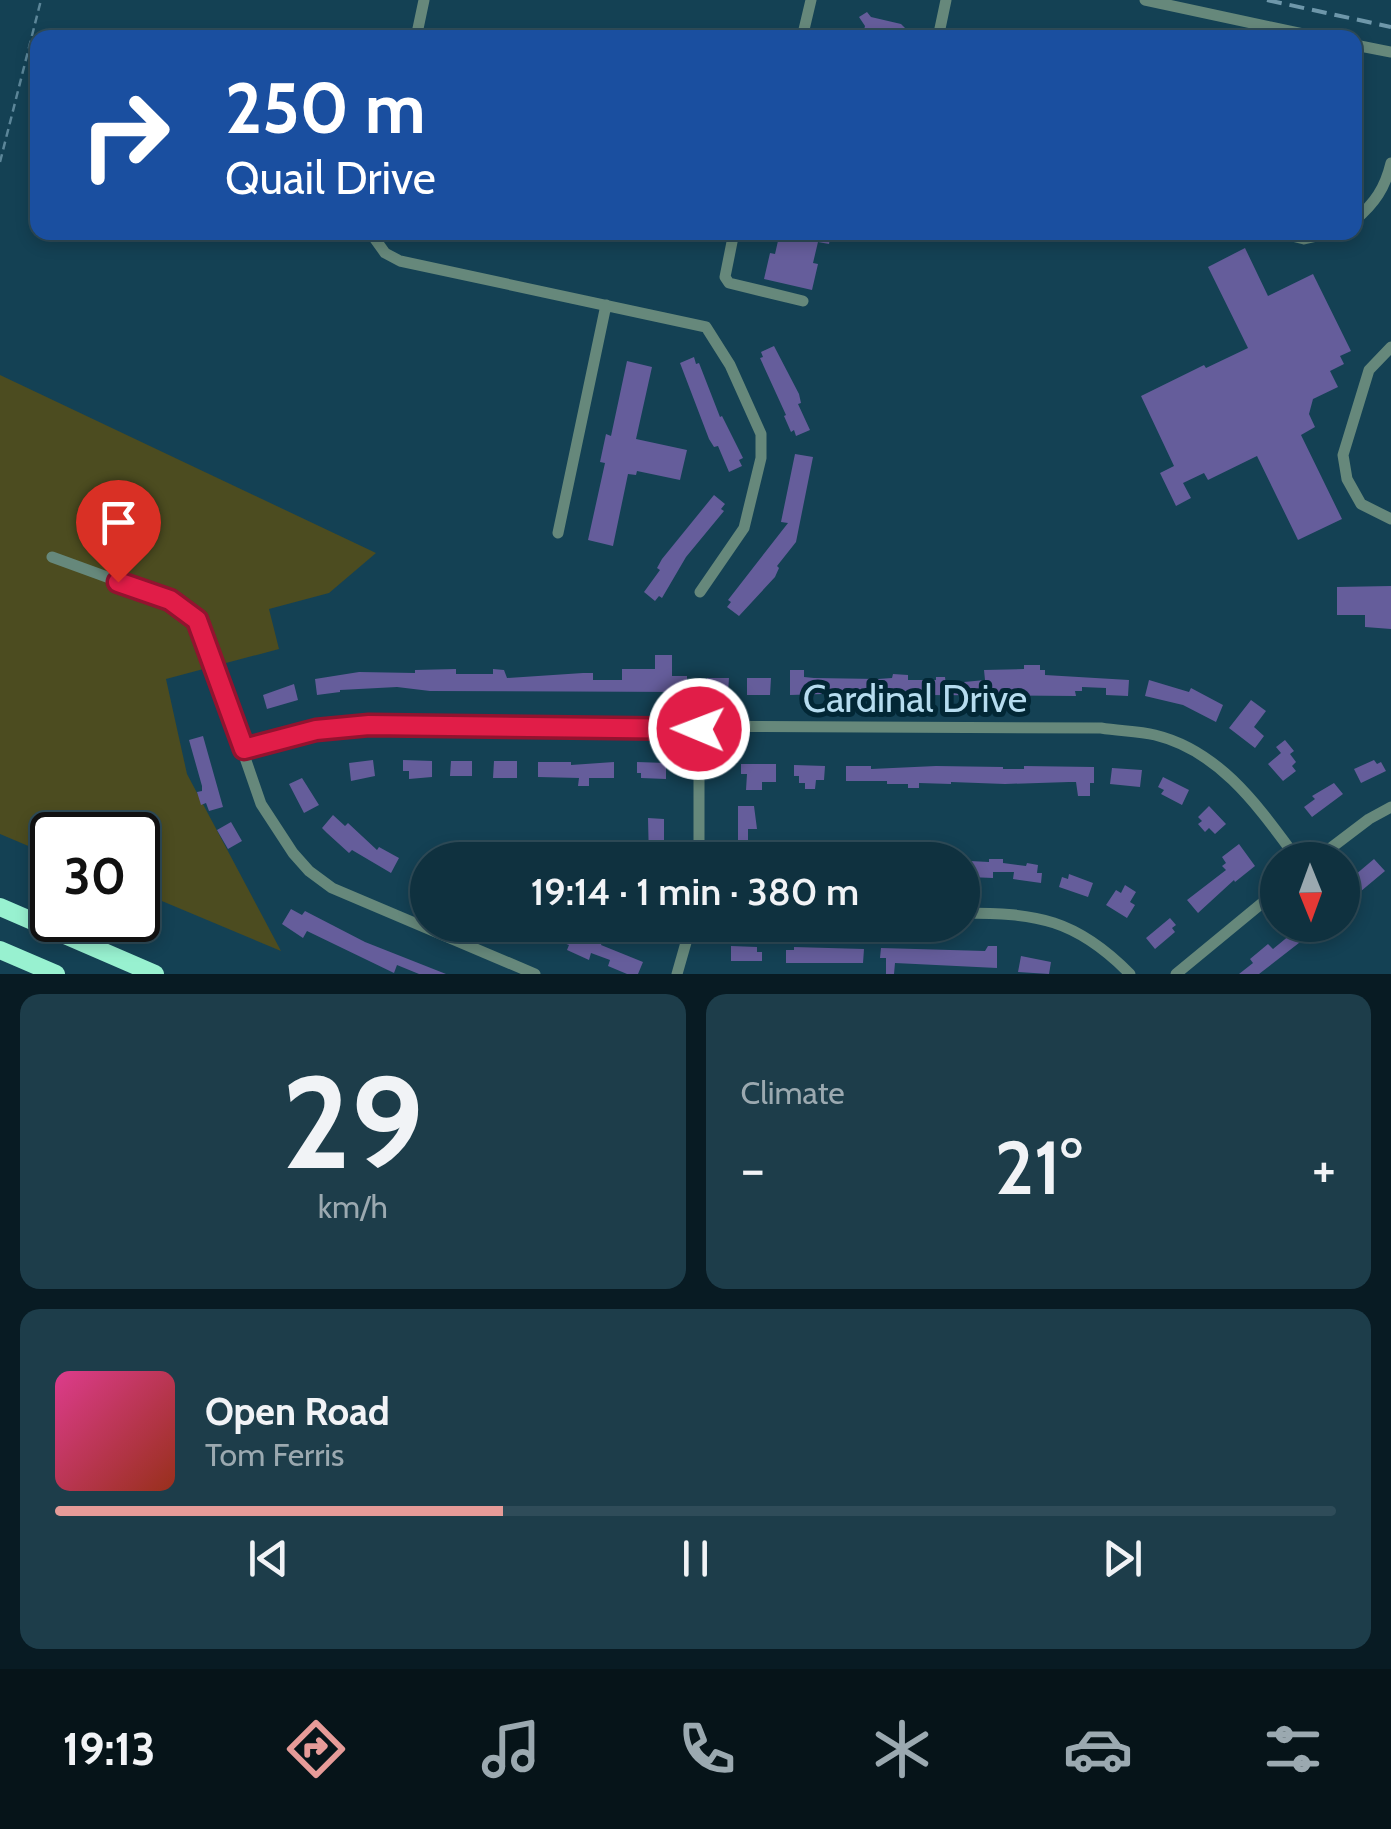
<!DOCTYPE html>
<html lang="en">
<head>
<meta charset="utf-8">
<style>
	body { margin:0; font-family:Cabin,sans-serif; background:#1d3d4a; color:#f1f3f6; height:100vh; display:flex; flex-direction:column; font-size:38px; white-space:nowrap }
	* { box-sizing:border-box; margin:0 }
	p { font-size:32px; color:#9ba9b0 }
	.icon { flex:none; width:55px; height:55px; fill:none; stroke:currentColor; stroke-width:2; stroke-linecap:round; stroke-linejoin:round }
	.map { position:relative; height:974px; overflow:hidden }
	.details { display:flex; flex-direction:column; gap:20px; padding:20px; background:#081b23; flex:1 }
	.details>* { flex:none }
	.guide { position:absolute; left:30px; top:30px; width:1332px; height:210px; border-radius:20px; box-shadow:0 5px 15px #0003,0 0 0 2px #2f4c59; background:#1a4fa0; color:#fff; overflow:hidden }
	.needle { width:65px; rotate:179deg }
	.buttons { position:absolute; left:1260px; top:842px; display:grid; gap:20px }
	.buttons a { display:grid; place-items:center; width:100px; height:100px; border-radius:50%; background:#0f313f; box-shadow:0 5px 15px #0003,0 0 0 2px #2f4c59; font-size:50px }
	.speed { position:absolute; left:30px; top:812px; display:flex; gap:20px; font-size:50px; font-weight:700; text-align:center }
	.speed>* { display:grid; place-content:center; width:130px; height:130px; border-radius:50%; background:#0f313f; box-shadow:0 5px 15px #0003,0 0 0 2px #2f4c59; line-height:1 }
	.speed .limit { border:5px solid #111; border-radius:15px; background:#fff; color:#111 }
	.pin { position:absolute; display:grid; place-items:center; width:85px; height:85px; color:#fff; margin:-102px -42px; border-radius:50% 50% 50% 0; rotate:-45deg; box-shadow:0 0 10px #0007 }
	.pin .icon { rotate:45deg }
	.me { position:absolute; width:110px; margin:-55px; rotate:271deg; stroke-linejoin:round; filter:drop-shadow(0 0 8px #0008) }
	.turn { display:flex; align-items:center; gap:35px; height:210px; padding:0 30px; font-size:45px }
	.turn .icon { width:130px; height:130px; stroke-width:2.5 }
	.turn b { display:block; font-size:70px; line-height:85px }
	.big { font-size:75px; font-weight:600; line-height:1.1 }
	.details .tile { flex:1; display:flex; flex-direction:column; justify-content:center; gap:15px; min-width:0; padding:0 35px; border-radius:20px; background:#1d3d4a }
	.details .dial { align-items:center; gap:0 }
	.dial b { font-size:130px; line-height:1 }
	.song { display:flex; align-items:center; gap:30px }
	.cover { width:120px; height:120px; border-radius:15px; background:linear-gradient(135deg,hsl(330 70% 55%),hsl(10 70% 35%)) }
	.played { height:10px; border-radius:5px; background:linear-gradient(90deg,#e69b98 35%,#2f4c59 35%) }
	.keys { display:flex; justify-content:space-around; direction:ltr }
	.heat { display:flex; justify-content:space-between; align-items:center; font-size:55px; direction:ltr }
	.details .tiles { flex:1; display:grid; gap:20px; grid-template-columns:1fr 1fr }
	.tile:last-child { grid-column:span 2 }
	.trip { position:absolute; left:410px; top:842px; width:570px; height:100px; border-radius:50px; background:#0f313f; box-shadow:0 5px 15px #0003,0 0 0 2px #2f4c59; font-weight:600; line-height:100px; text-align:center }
	.tab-bar { display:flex; height:160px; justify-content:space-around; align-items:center; background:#061419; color:#9ba9b0 }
	.tab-bar .icon { width:70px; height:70px }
	.tab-bar .selected { color:#e69b98 }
	.tab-bar b { font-size:45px; color:#f1f3f6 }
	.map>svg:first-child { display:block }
</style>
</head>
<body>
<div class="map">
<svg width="1391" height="974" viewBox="0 0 1391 974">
	<rect width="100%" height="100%" fill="#144154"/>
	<path fill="#4c4c20" d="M 0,375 L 376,553 L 329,593 L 269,609 L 279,649 L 166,679 L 187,774 L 281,951 L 138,891 L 138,835 L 52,835 L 52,856 L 0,834 Z"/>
	<path fill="#655d9b" d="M 867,12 L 871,17 L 901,24 L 905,28 L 903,38 L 862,38 L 865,26 L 859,17 Z
		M 780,232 L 831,232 L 829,244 L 818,242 L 813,263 L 818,264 L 812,290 L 764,279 L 770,253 L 775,254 Z
		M 1245,248 L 1268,296 L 1313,274 L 1351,351 L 1340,356 L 1344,364 L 1330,371 L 1338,387 L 1313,399 L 1309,414 L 1315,427 L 1301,435 L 1342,519 L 1298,540 L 1257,456 L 1208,480 L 1204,473 L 1183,483 L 1191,498 L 1176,506 L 1160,473 L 1174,466 L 1141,396 L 1204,365 L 1206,368 L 1248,348 L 1208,267 Z
		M 774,346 L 799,394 L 801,403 L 798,404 L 810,430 L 796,436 L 794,430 L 791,432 L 784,416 L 786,415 L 760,358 L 763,357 L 761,352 Z
		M 694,357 L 696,364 L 699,363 L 720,417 L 722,416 L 743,458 L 739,460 L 742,466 L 729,472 L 718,446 L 714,447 L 709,439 L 680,363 Z
		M 627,361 L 652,367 L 636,439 L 687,450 L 680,480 L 637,471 L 636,475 L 628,474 L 613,546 L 588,540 L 605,463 L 600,462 L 606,434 L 611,436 Z
		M 795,454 L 813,457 L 796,542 L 777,566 L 779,568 L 775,577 L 739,616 L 727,607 L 731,602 L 728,600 L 788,523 L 781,522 Z
		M 714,495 L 725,504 L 721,509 L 724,511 L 686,557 L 662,598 L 659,596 L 655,601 L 644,592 L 660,570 L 657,568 L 662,559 Z
		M 1391,586 L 1391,629 L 1365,627 L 1365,615 L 1337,615 L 1337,587 Z
		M 655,655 L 672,655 L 672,676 L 687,676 L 687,692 L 430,691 L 397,687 L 340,690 L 340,692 L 317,695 L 315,679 L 359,672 L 415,673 L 415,670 L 456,669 L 456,674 L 493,674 L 493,669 L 504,670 L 507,678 L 583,673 L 593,673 L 593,680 L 622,680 L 622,669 L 655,669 Z
		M 1024,665 L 1040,665 L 1040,670 L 1045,670 L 1045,675 L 1129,680 L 1128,696 L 1106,695 L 1106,688 L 1082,687 L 1082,691 L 1075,691 L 1076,696 L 922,695 L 922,691 L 790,695 L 790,670 L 804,670 L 804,677 L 814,678 L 878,679 L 892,678 L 893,674 L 908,675 L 908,680 L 936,680 L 936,677 L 945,677 L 946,685 L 964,685 L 964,682 L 985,680 L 984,670 L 1024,669 Z
		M 707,678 L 729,678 L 728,693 L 707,693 Z
		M 747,678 L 771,678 L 770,695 L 747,695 Z
		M 1149,680 L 1189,692 L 1191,688 L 1223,705 L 1216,722 L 1183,705 L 1145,696 Z
		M 294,684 L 298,700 L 267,709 L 263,695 Z
		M 1251,700 L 1266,711 L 1254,727 L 1264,736 L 1255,748 L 1229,728 Z
		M 203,736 L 223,807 L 209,811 L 206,803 L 201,805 L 197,792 L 202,791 L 202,786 L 189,740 Z
		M 1285,740 L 1294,751 L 1290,754 L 1296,762 L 1292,766 L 1296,771 L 1283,781 L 1268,764 L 1281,753 L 1276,747 Z
		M 373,760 L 375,776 L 351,781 L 349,763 Z
		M 403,760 L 432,761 L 432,777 L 409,779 L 409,771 L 403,771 Z
		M 1374,760 L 1377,764 L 1381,762 L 1386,771 L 1361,783 L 1354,769 Z
		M 451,761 L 472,761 L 472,776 L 450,776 Z
		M 494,761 L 517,761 L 517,778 L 493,778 Z
		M 538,762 L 571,762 L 571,765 L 614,762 L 614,778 L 589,778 L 589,786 L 578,786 L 579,778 L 538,777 Z
		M 637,762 L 666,763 L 666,779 L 641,778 L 641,773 L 637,773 Z
		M 741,764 L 776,764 L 776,782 L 762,782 L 762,790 L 746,790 L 747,774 L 741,774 Z
		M 794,765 L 825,766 L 824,780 L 816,780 L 815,789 L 805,789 L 805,783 L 799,783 L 799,776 L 794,776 Z
		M 846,766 L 871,766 L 871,769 L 936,766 L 1003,767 L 1003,769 L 1024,769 L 1024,766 L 1094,767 L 1094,783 L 1090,783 L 1090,796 L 1078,796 L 1076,782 L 1069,782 L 1005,784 L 951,782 L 951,784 L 919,783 L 919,788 L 908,788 L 908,784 L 887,784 L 887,781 L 846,781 Z
		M 1112,768 L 1142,770 L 1140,787 L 1110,784 Z
		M 1163,777 L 1189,790 L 1182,805 L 1161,794 L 1164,790 L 1158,787 Z
		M 302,778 L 319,805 L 304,813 L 289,784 Z
		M 1334,783 L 1343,794 L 1312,817 L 1304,807 L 1315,799 L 1312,796 Z
		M 738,806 L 754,806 L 757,829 L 748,829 L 748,841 L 738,841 Z
		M 1209,806 L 1226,824 L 1215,834 L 1209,828 L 1205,832 L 1198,824 L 1202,821 L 1198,817 Z
		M 333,815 L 345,826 L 348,823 L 377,850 L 379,847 L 399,858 L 391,873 L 352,850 L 349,853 L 327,833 L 322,828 Z
		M 648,818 L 664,819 L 664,860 L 649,860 Z
		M 231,822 L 242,841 L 228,849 L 217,830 Z
		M 1239,844 L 1255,866 L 1235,882 L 1234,880 L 1198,913 L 1187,900 L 1226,870 L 1222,866 L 1226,863 L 1222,857 Z
		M 989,859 L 1003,859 L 1003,863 L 1026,866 L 1027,863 L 1038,865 L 1037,873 L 1042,873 L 1041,883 L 1013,879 L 1014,872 L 993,872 L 993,878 L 969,877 L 970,861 L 989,862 Z
		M 1374,859 L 1385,871 L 1342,907 L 1342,886 Z
		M 1069,874 L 1093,883 L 1088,897 L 1059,887 L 1062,877 L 1068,879 Z
		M 1125,885 L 1136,892 L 1130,902 L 1135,905 L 1127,918 L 1106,905 L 1116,890 L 1121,893 Z
		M 291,909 L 302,915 L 305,911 L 365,942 L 446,974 L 419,974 L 397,965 L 394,973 L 307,931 L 303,938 L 282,924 Z
		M 1170,918 L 1176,925 L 1172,928 L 1175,932 L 1155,949 L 1146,938 Z
		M 509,925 L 561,925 L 560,929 L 590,941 L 592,938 L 602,942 L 601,945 L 643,962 L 638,974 L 627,974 L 608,966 L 610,960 L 591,953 L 589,960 L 567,950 L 569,945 L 550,938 L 548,943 Z
		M 1294,925 L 1322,925 L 1259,974 L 1239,974 L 1253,963 L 1250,959 L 1268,944 L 1273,949 L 1290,935 L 1287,930 Z
		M 731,946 L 757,947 L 757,952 L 762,952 L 762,961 L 731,961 Z
		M 988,946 L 997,946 L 997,968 L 895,963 L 894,974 L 886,974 L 886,958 L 880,958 L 881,948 L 985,951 Z
		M 794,947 L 864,949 L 863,963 L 786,963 L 786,950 L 794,950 Z
		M 1021,956 L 1051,962 L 1049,974 L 1018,972 Z"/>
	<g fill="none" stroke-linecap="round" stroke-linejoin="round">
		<path stroke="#5c8699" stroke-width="2.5" stroke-dasharray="8 5" stroke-linecap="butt" d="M 0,162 L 41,0"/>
		<path stroke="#66887b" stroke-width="11" d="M 1145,0 L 1322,38
			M 416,38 L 424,0
			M 802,38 L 811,0
			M 938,38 L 946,0
			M 1355,45 L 1391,52
			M 1355,220 C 1375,203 1385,188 1391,163
			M 375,232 L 375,239 L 385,253 L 400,261 L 706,327 L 730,365 L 761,434 L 761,458 L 744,528 L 700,592
			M 734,232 L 725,277 L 729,283 L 803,301
			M 1043,232 L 1052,232
			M 1276,232 L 1304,239 L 1335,232
			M 1391,347 L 1369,370 L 1343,455 L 1347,479 L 1361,504 L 1391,519
			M 558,533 L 606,305
			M 52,557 L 170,600 L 197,619 L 261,804 L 293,853 L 309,871 L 332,888 L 535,974
			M 243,749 L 316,730 L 369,725 L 1101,728 C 1119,731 1138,731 1155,735 C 1221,751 1260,809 1298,860
			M 699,860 L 699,729
			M 1315,860 L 1369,819 L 1391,807
			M 962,913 C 1037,913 1076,919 1130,974
			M 677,974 L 691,925
			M 1176,974 L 1278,890"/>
		<path stroke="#98f1d0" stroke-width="18" d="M 0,907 L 155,974
			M 0,950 L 56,974"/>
		<path stroke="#6e97aa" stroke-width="4" stroke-dasharray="15 8" stroke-linecap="butt" d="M 1267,0 L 1391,27"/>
	</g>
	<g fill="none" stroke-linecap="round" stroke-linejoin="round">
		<g stroke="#92132f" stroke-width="25">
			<path id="route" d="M 118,582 L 170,600 L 197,620 L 244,749 L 316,730 L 369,725 L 699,729"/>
		</g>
		<use href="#route" stroke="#e11d48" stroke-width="18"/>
	</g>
	<g text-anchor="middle" stroke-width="10" stroke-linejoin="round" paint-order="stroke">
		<g font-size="38" fill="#b6dcef" stroke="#022735">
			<text x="915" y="712">Cardinal Drive</text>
		</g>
	</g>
</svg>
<div class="buttons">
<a><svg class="needle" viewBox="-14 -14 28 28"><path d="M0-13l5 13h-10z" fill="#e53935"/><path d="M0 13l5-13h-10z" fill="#9ba9b0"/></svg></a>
</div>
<div class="speed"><div class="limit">30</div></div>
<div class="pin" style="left:118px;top:582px;background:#d93025"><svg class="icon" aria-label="arrive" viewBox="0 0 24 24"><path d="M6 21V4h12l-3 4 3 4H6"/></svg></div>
<svg class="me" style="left:699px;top:729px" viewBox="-20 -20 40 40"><circle r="17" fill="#e11d48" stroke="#fff" stroke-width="3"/><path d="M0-11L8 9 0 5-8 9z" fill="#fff"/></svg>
<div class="trip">19:14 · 1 min · 380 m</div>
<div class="guide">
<div class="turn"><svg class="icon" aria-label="right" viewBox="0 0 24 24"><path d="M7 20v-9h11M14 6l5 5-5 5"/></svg><div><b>250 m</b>Quail Drive</div></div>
</div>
</div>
<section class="details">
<div class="tiles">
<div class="tile dial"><b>29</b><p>km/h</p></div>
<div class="tile"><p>Climate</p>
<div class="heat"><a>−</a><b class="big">21°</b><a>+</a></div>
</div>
<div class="tile">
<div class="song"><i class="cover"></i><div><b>Open Road</b><p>Tom Ferris</p></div></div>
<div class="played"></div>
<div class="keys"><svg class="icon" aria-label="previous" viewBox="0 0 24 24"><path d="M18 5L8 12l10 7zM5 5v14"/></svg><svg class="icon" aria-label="pause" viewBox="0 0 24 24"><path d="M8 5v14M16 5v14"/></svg><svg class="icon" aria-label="next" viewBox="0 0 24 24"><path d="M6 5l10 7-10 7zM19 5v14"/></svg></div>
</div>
</div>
</section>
<nav class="tab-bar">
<b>19:13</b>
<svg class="icon selected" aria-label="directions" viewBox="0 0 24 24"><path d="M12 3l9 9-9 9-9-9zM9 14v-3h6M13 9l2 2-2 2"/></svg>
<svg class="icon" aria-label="music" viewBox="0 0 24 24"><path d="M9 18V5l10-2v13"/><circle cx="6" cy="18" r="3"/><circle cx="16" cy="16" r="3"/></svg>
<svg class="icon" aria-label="phone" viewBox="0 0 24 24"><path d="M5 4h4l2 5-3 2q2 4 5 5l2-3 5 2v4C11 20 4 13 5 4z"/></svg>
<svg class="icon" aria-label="climate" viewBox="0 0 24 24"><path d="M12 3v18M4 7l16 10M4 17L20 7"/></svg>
<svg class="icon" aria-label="car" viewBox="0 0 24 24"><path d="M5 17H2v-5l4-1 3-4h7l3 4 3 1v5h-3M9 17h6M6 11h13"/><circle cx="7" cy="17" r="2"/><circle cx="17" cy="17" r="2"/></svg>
<svg class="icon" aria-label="filters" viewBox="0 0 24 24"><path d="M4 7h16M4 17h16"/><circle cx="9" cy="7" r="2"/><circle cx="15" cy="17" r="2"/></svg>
</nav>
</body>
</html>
